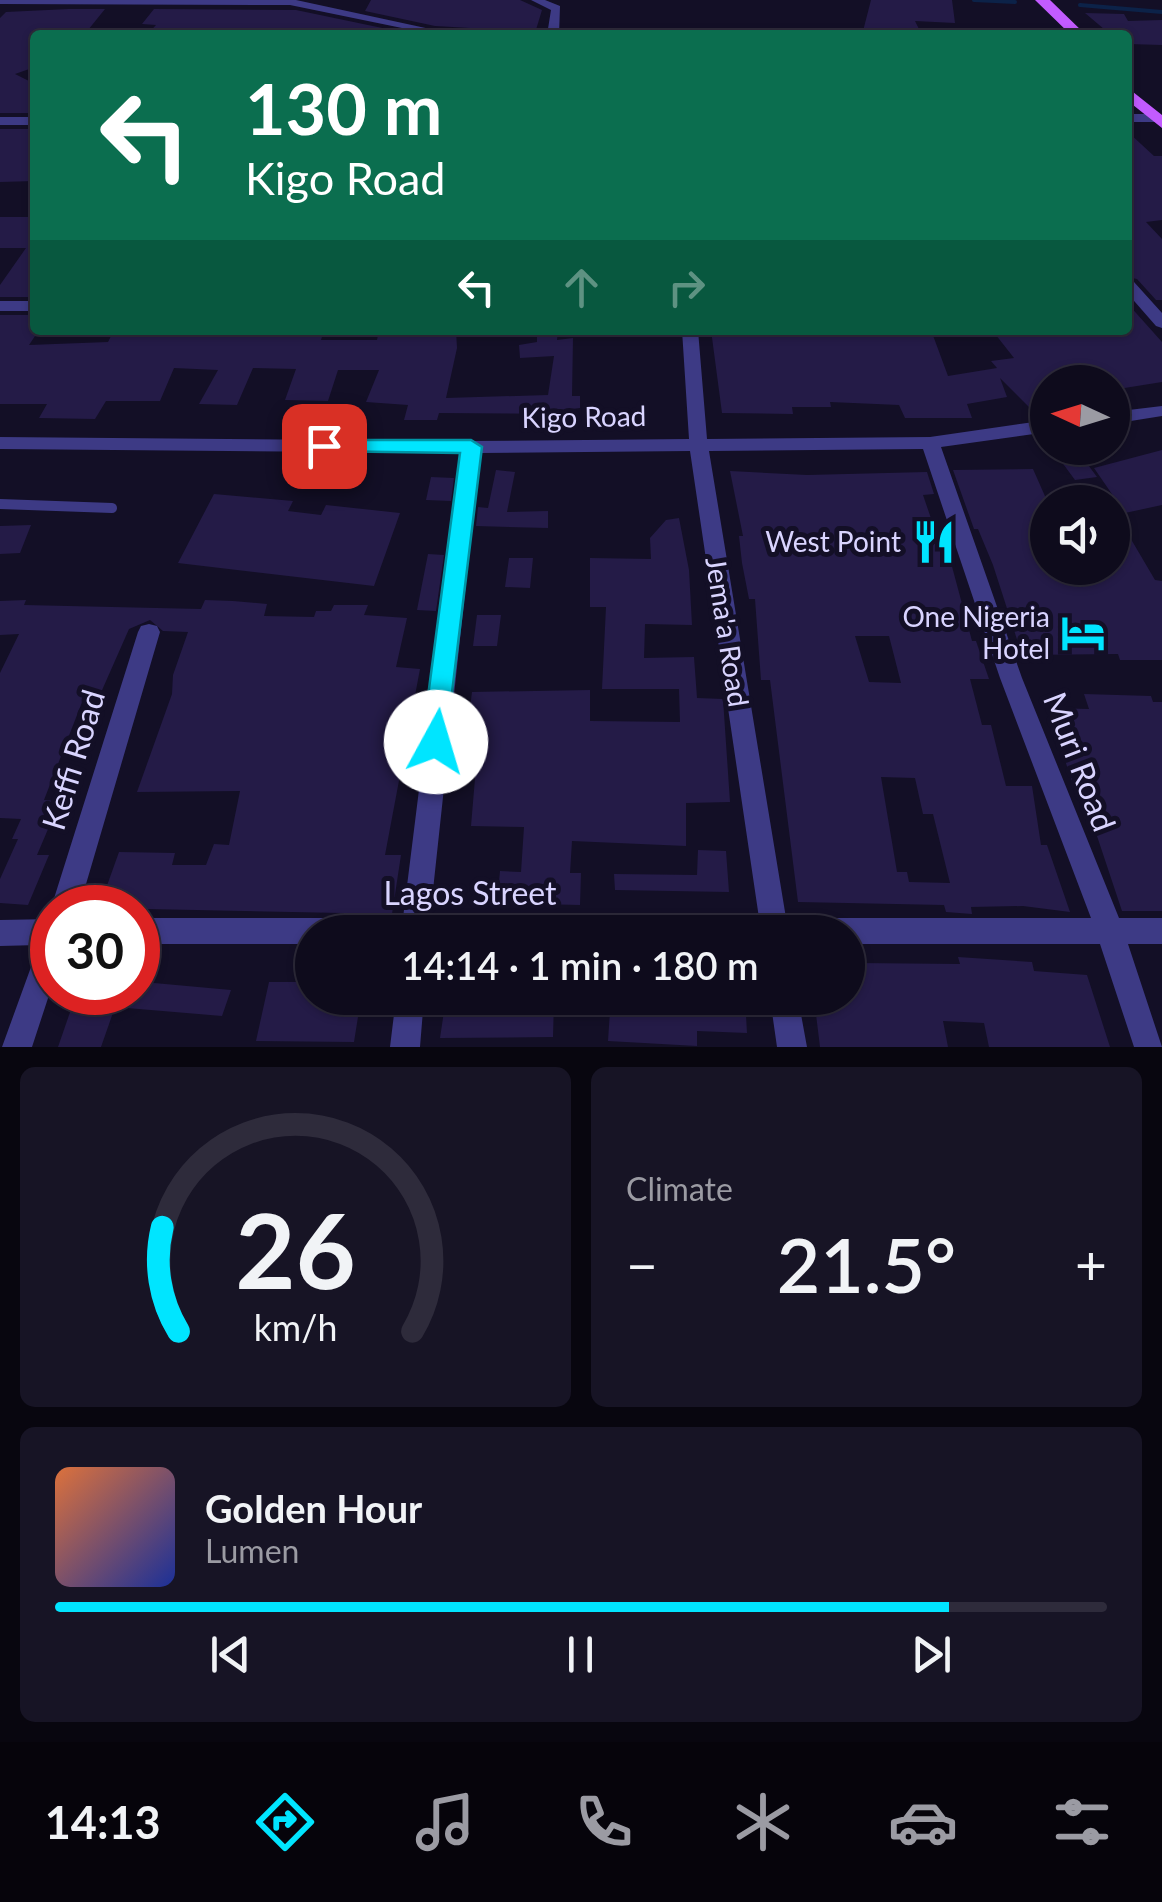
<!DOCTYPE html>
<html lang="en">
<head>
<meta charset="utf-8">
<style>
	body { margin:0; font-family:Lato,sans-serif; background:#171425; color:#f1f3f6; height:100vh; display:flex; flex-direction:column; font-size:38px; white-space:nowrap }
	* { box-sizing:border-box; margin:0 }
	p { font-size:32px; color:#9b9ba3 }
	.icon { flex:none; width:55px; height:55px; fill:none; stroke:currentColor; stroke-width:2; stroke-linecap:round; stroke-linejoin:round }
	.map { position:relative; height:1047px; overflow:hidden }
	.panel { display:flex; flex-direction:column; gap:20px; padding:20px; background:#08060f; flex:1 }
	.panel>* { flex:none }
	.hud { position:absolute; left:30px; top:30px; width:1102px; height:305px; border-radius:10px; box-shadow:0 2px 8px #0004,0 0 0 2px #2e2b3b; background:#0b6e4f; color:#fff; overflow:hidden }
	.needle { width:65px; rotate:274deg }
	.fabs { position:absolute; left:1030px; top:365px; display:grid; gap:20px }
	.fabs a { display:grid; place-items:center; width:100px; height:100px; border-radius:50%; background:#0e0b1c; box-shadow:0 2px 8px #0004,0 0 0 2px #2e2b3b; font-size:50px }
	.speed { position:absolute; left:30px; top:885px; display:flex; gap:20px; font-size:50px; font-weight:700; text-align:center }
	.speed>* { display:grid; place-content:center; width:130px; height:130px; border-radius:50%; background:#0e0b1c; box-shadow:0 2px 8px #0004,0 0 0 2px #2e2b3b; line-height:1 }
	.speed .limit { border:15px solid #d22; background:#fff; color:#111 }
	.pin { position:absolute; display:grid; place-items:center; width:85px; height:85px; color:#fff; margin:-42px; border-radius:20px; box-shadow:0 5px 15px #0006 }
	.me { position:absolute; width:110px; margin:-55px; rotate:6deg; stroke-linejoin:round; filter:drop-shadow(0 0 8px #0008) }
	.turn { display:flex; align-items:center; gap:35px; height:210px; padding:0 50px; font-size:45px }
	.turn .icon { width:130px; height:130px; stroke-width:2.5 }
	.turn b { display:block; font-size:70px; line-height:85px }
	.lanes { display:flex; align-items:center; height:95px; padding:0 50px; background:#0003; justify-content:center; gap:50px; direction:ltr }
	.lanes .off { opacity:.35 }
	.big { font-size:75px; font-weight:600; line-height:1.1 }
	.panel .card { flex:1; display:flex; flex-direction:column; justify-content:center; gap:15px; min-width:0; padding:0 35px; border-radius:15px; background:#171425 }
	.panel .dial { align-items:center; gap:0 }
	.dial svg { height:260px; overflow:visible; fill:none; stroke:#2e2b3b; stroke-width:7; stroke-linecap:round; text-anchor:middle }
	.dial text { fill:#f1f3f6; stroke:none }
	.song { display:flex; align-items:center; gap:30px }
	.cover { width:120px; height:120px; border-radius:15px; background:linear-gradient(135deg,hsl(20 70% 55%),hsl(230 70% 35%)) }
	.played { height:10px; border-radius:5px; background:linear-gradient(90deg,#00e5ff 85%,#2e2b3b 85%) }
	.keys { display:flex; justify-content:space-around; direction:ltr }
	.heat { display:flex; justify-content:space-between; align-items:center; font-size:55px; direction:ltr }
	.panel .tiles { flex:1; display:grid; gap:20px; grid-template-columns:1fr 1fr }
	.card:last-child { grid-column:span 2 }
	.trip { position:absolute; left:295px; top:915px; width:570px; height:100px; border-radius:50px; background:#0e0b1c; box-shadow:0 2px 8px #0004,0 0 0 2px #2e2b3b; font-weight:600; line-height:100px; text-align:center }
	.dock { display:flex; height:160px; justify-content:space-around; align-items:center; background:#06040b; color:#9b9ba3 }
	.dock .icon { width:70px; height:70px }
	.dock .selected { color:#00e5ff }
	.dock b { font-size:45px; color:#f1f3f6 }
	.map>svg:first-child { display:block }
</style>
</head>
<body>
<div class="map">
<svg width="1162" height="1047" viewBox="0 0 1162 1047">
	<rect width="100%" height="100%" fill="#130f26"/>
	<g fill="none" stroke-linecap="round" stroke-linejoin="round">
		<path stroke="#0c2248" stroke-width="4" d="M 974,0 L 1015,2
			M 1080,5 L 1162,12"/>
	</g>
	<path fill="#241b47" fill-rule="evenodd" d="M 371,0 L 520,0 L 542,10 L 535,33 L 469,31 L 470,28 L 435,26 L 365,11 Z
		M 871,0 L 952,0 L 955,23 L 915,21 L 922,35 L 862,35 Z
		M 69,9 L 105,9 L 84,35 L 35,35 L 35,67 L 15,74 L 35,84 L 35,113 L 0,113 L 0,18 L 6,12 Z
		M 154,9 L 296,10 L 411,34 L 284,35 L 287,30 L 238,28 L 236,33 L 147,35 L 156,25 L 142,24 Z
		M 1085,13 L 1124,14 L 1128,21 L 1162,20 L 1162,45 L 1128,44 L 1128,35 L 1111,35 Z
		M 0,129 L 35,129 L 35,181 L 0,182 Z
		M 1128,132 L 1154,156 L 1162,156 L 1162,220 L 1146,222 L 1162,239 L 1162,300 L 1156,300 L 1137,279 L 1128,277 Z
		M 0,217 L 35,217 L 35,297 L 0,297 L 0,285 L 26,248 L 0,248 Z
		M 1128,304 L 1162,342 L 1162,382 L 1112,390 L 1112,382 L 1048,382 L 1048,403 L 1029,407 L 1000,378 L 1007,397 L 967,404 L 972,418 L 905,418 L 899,405 L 830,402 L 831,407 L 792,407 L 793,414 L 722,413 L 711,330 L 931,330 L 948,376 L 997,368 L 991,361 L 1014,358 L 992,330 L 1128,330 Z
		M 0,315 L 35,315 L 35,336 L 29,345 L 108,342 L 114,330 L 324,330 L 321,340 L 377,340 L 379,330 L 456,330 L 457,348 L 446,398 L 548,395 L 554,356 L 520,358 L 519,345 L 537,342 L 537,330 L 558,330 L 557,340 L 573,338 L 572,396 L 580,396 L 580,408 L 572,409 L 572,414 L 439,413 L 437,420 L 404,420 L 408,405 L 366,402 L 379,370 L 338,370 L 328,401 L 285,400 L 296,369 L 253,368 L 237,405 L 199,404 L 218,370 L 174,368 L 160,401 L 106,401 L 95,419 L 39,418 L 47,404 L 0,404 Z
		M 1162,450 L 1162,505 L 1125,513 L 1094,468 Z
		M 1083,458 L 1097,477 L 1075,480 L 1061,461 Z
		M 1033,469 L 1048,503 L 1048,568 L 1075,568 L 1078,576 L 1112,576 L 1112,529 L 1125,529 L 1155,580 L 1162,581 L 1162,660 L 1120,660 L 1118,654 L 1022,655 L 993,565 L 978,529 L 974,529 L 953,470 Z
		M 496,470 L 515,472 L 507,512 L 548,511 L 548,528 L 476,526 L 478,507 L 488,508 Z
		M 730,471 L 807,475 L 927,472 L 934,494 L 923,495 L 936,533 L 943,533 L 972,641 L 976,641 L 989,679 L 970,679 L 982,725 L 991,725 L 1006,786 L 1032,786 L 1041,845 L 1047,845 L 1070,912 L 1023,906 L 971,907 L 972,914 L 946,912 L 944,905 L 798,902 L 770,680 L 761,680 L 755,599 L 749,599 L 742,563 L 739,536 L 743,536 ZM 855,636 L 889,636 L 901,683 L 869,682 ZM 881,777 L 915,778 L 923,814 L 933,814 L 950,883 L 909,882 L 907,872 L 897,872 Z
		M 431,477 L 454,478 L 451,501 L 426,500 Z
		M 214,494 L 293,501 L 288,511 L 321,515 L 326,505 L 400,513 L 374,586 L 178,563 Z
		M 679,518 L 689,570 L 692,625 L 645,624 L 644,658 L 694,657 L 697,698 L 723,699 L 730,802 L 686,803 L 686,846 L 572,841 L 570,873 L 581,873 L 580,905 L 497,903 L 500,871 L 521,872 L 524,827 L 471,826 L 479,731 L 467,731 L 472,692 L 590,690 L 590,721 L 680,722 L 679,689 L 602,689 L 606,607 L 590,607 L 590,558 L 651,559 L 650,538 L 666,520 Z
		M 31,525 L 20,553 L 0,554 L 0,526 Z
		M 428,554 L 444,555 L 436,611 L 417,610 Z
		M 509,558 L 533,558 L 530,588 L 505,587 Z
		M 26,600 L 24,605 L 201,609 L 205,600 L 233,601 L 267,604 L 264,616 L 314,617 L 316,611 L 331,611 L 334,605 L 368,605 L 364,615 L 407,618 L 396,667 L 420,669 L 385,855 L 401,855 L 392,914 L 99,908 L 119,852 L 175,853 L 172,865 L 206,865 L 214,844 L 229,845 L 240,791 L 137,792 L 172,694 L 173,675 L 188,632 L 163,631 L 150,620 L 129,629 L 99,697 L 84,697 L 44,800 L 60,801 L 37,855 L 49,855 L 28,905 L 0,903 L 0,879 L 18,839 L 12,839 L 21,819 L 0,818 L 0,673 L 19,634 L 0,635 L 0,601 Z
		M 477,615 L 501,615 L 497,646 L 473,646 Z
		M 1084,694 L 1151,696 L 1153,702 L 1162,702 L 1162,911 L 1122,911 L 1084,797 L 1077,797 L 1048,708 L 1089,709 Z
		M 698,850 L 726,851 L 729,892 L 615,890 L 614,874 L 697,875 Z
		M 958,957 L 1032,962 L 1034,971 L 1087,975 L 1110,1047 L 989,1047 L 984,1023 L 943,1021 L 948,1047 L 820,1047 L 814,998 L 848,998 L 848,968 L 856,968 L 855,963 L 960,964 Z
		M 143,982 L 231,990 L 222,1016 L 115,1007 L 101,1047 L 58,1047 L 77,992 L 139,992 Z
		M 269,982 L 312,982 L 312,998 L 361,998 L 354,1042 L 256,1041 Z
		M 446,998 L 554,1000 L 553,1037 L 440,1038 Z
		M 565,998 L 599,998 L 598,1014 L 564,1013 Z
		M 631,998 L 745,998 L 747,1033 L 697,1031 L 697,1046 L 608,1041 L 610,1011 L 631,1012 Z"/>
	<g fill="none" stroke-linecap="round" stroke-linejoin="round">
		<path stroke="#3d3a85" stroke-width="10" d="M 0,504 L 112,508"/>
		<path fill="#3d3a85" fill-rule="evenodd" d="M 0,0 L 296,0 L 458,35 L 436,35 L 290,5 L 0,4 Z
			M 531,0 L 545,0 L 560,6 L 559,35 L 547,35 L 551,10 Z
			M 1128,114 L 1156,114 L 1162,118 L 1156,122 L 1128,122 Z
			M 0,117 L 35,117 L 35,125 L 0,125 Z
			M 1128,280 L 1134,282 L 1162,313 L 1162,328 L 1156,326 L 1128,294 Z
			M 0,301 L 35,301 L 35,311 L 0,311 Z
			M 682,330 L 698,330 L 707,439 L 930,437 L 1048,420 L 1048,432 L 941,447 L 1022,678 L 1119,918 L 1162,918 L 1162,944 L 1128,944 L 1162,1047 L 1134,1047 L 1100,944 L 848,944 L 848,932 L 312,932 L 312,944 L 138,944 L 138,918 L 403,918 L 461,453 L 0,449 L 0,437 L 471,441 L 689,439 ZM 923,449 L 1000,678 L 1091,918 L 786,918 L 709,451 ZM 690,451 L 759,918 L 430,918 L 480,453 Z
			M 1162,406 L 1162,416 L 1112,424 L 1112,412 Z
			M 149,624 L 157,626 L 160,632 L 79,908 L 52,908 L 52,910 L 51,908 L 138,632 L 141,626 Z
			M 52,919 L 52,986 L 32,1047 L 2,1047 L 39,945 L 0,946 L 0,920 Z
			M 396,998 L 424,998 L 420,1047 L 390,1047 Z
			M 770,998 L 798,998 L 807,1047 L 777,1047 Z"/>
		<path fill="#c25bff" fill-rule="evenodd" d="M 1035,0 L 1050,0 L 1086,35 L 1071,35 Z
			M 1128,88 L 1162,115 L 1162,128 L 1128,101 Z"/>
	</g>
	<path fill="#00e5ff" stroke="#0095a6" stroke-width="2.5" d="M 324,440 L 471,440 L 482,447 L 445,750 L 426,750 L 422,742 L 460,453 L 317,451 L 313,446 Z"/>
	<defs>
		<g id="restaurant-bare" transform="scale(3.45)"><path d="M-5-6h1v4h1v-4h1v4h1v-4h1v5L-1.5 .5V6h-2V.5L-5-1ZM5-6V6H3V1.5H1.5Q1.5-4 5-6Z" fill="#00e5ff" stroke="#130f26" stroke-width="2.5" paint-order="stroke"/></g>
		<g id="hotel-bare" transform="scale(3.45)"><path d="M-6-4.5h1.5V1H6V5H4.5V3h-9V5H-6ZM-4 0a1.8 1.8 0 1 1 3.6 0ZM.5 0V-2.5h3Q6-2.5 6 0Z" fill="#00e5ff" stroke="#130f26" stroke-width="2.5" paint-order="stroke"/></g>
	</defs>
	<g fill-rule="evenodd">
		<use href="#restaurant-bare" x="934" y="542"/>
		<use href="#hotel-bare" x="1083" y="633"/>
	</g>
	<g text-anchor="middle" stroke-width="10" stroke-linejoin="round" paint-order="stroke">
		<g font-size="28" fill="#d9d4ff" stroke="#130f26">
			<text transform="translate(584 417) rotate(-1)" y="10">Kigo Road</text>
			<text transform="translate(727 632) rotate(81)" y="10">Jema'a Road</text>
		</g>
		<g font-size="28" fill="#d9d4ff" stroke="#130f26" text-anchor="end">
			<text x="901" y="552">West Point</text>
			<text x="1050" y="627">One Nigeria<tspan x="1050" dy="32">Hotel</tspan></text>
		</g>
		<g font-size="32" fill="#d9d4ff" stroke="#130f26">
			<text transform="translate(74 760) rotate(-73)" y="11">Keffi Road</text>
			<text transform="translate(1079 762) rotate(69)" y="11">Muri Road</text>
			<text x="470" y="905">Lagos Street</text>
		</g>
	</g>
</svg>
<div class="fabs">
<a><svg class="needle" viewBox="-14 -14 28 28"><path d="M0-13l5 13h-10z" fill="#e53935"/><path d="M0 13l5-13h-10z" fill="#9b9ba3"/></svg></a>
<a><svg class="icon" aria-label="sound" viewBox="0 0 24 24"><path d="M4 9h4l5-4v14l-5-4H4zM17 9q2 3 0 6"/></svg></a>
</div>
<div class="speed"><div class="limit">30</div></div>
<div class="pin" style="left:324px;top:446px;background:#d93025"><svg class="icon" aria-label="arrive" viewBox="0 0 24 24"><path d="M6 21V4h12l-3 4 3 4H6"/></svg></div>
<svg class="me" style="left:436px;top:742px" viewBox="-20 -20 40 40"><circle r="19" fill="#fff"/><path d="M0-13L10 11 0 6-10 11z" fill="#00e5ff"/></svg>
<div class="trip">14:14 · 1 min · 180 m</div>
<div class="hud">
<div class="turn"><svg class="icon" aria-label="left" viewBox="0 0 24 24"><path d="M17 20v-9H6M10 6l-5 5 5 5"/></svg><div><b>130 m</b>Kigo Road</div></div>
<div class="lanes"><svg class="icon" aria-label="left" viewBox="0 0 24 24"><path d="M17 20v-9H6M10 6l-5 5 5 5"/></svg><svg class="icon off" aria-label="ahead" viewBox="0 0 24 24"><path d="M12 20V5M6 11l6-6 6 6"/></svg><svg class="icon off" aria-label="right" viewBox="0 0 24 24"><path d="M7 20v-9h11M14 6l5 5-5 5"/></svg></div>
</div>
</div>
<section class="panel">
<div class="tiles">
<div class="card dial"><svg viewBox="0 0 100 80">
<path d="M14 69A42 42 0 1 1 86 69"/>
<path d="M14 69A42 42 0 0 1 9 37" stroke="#00e5ff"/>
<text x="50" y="56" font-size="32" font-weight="700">26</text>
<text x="50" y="72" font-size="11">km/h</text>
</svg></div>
<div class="card"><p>Climate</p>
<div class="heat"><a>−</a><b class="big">21.5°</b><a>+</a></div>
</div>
<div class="card">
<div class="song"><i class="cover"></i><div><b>Golden Hour</b><p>Lumen</p></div></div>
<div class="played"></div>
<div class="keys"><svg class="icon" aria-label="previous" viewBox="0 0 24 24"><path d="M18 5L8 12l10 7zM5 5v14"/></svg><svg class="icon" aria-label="pause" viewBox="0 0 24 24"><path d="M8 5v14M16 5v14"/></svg><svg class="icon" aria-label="next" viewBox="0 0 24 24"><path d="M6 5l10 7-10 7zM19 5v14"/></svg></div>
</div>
</div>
</section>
<nav class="dock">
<b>14:13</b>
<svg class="icon selected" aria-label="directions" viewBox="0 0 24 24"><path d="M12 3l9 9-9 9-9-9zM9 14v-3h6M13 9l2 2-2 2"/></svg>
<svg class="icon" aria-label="music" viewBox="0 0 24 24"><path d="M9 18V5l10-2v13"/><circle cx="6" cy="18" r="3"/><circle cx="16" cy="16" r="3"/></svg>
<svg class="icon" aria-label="phone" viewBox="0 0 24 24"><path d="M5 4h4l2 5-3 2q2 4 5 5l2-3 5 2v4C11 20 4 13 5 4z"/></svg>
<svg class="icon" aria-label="climate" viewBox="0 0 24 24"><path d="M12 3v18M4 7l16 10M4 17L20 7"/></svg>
<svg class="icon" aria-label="car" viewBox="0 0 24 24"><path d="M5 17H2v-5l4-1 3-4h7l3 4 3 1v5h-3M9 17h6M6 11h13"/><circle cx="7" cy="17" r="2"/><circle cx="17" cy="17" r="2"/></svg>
<svg class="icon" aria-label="filters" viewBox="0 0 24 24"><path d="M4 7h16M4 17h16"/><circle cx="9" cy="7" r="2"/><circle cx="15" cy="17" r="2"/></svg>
</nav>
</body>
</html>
